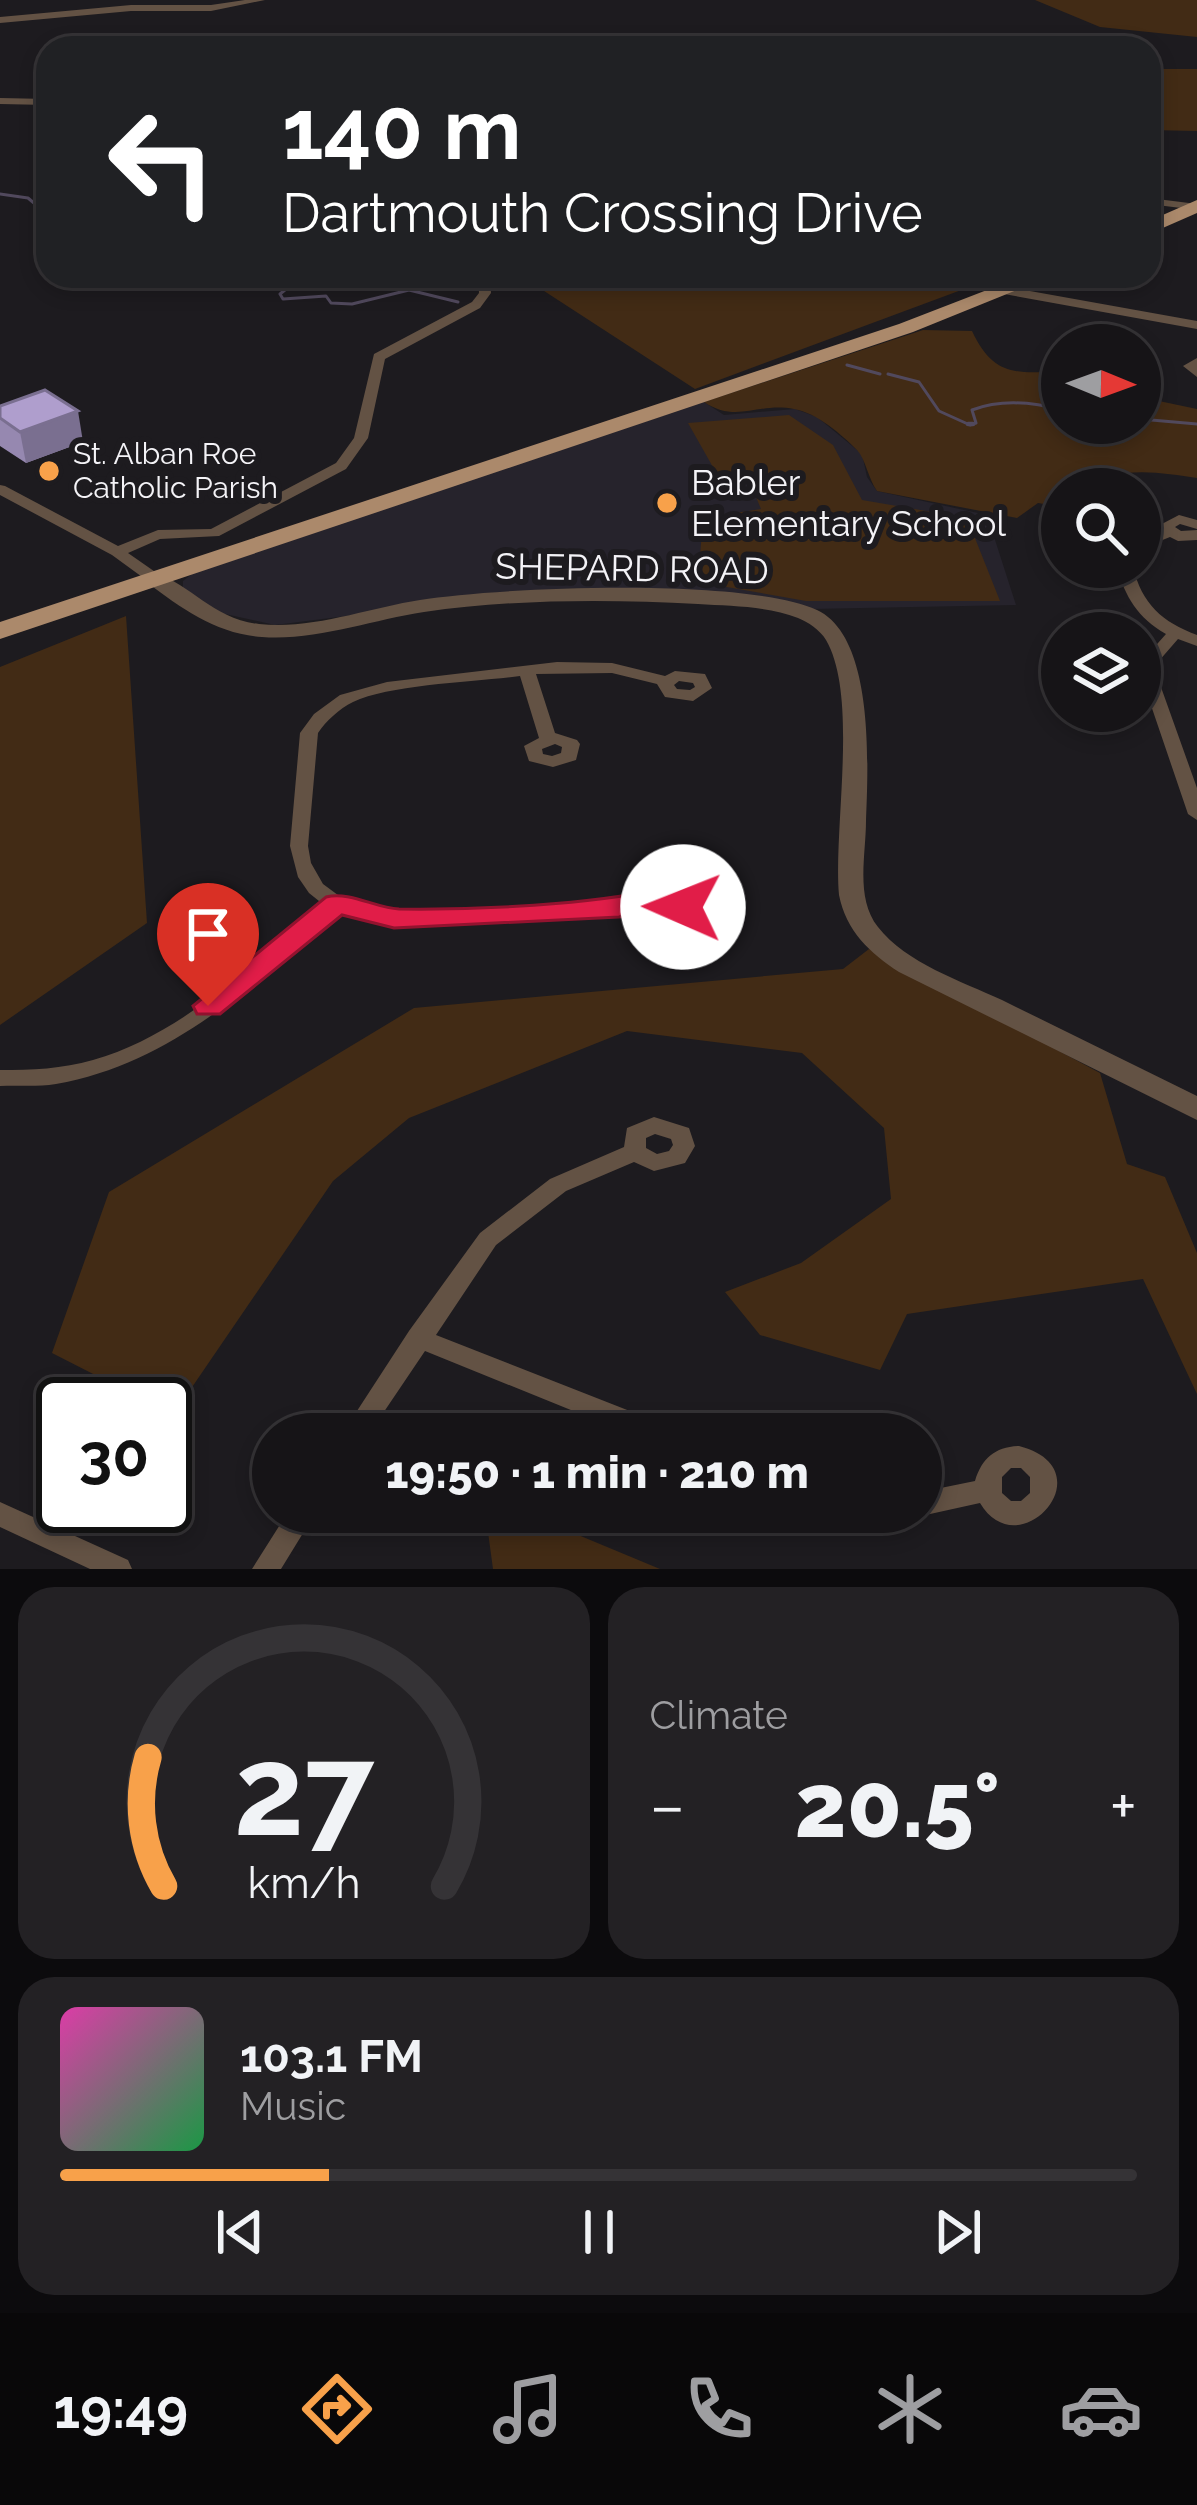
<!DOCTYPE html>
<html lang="en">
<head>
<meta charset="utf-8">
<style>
	body { margin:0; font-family:Raleway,sans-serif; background:#232124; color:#f1f3f6; height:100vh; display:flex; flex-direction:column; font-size:45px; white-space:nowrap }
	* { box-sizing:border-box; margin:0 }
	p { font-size:39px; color:#9e9ea1 }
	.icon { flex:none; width:66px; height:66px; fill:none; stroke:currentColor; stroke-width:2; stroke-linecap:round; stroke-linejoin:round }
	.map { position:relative; height:1569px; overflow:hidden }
	.panel { display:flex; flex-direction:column; gap:18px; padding:18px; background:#0c0b0d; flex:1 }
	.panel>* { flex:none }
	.guide { position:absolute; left:36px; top:36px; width:1125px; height:252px; border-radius:36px; box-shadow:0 6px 18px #0003,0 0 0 3px #353336; background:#202124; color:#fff; overflow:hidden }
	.needle { width:78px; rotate:91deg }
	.tools { position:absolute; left:1041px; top:324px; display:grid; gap:24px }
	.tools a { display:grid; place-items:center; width:120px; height:120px; border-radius:50%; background:#161417; box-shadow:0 6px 18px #0003,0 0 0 3px #353336; font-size:60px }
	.speed { position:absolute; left:36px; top:1377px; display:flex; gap:24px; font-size:60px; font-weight:700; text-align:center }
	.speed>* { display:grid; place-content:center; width:156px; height:156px; border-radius:50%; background:#161417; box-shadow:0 6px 18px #0003,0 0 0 3px #353336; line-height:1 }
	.speed .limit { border:6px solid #111; border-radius:18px; background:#fff; color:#111 }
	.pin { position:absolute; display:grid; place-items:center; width:102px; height:102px; color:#fff; margin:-123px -51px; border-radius:50% 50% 50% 0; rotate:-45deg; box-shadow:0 0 12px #0007 }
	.pin .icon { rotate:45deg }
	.me { position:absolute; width:132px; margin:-66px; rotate:271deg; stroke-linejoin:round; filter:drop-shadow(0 0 9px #0008) }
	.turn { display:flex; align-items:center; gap:42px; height:252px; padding:0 48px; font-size:54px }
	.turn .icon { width:156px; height:156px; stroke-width:2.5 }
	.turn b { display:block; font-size:84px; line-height:102px }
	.big { font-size:90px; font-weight:800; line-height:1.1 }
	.panel .card { flex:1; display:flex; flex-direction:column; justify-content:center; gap:18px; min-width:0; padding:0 42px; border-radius:36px; background:#232124 }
	.panel .dial { align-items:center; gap:0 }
	.dial svg { height:312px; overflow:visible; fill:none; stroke:#353336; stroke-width:7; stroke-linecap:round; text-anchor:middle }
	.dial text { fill:#f1f3f6; stroke:none }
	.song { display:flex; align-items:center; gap:36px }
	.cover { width:144px; height:144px; border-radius:18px; background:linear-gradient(135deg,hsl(320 70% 55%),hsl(140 70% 35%)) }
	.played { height:12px; border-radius:6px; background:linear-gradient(90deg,#f8a14a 25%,#353336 25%) }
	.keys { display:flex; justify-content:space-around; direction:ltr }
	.heat { display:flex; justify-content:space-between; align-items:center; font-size:66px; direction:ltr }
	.panel .tiles { flex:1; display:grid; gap:18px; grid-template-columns:1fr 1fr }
	.card:last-child { grid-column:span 2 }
	.trip { position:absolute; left:252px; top:1413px; width:690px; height:120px; border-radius:60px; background:#161417; box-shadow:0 6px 18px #0003,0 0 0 3px #353336; font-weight:800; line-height:120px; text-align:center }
	.tab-bar { display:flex; height:192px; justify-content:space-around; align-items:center; background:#090809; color:#9e9ea1 }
	.tab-bar .icon { width:84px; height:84px }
	.tab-bar .selected { color:#f8a14a }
	.tab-bar b { font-size:54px; color:#f1f3f6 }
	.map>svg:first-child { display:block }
</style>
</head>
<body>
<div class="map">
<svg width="1197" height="1569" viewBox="0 0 1197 1569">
	<rect width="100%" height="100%" fill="#1d1b1f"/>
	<path fill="#26232c" d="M 704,402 L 724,415 L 795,409 L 817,417 L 862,454 L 867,477 L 877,491 L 987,515 L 1016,605 L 810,609 L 792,604 L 489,598 L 275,625 L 216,612 L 183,590 L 183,581 L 193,573 Z"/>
	<path fill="#422b15" d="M 1035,0 L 1197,0 L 1197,37 L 1100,27 Z
		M 1149,69 L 1197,69 L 1197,131 L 1149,130 Z
		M 521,276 L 999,276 L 695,389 Z
		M 923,330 L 972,331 C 993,376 1016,374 1062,371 L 1062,423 L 1140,423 L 1140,397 L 1197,409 L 1197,478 C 1169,474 1136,468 1108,477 C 1090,482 1082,489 1062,489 L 1062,507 L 1038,503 L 1017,518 L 877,491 C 868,478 866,460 857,450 C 841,434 817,413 794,409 C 757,402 737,424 704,402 Z
		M 789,415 L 833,445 L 862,500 L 967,518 L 1000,601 L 806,601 L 698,582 L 703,518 L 761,509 L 751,485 L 718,476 L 688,423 Z
		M 126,616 L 147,923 L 0,1025 L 0,667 Z
		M 869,949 L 1100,1073 L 1127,1164 L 1165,1177 L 1197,1253 L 1197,1394 L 1143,1279 L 907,1314 L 880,1370 L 760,1335 L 725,1292 L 801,1263 L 891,1199 L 884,1128 L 802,1053 L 627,1031 L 409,1118 L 333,1181 L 173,1415 L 165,1411 L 165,1404 L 152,1404 L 52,1353 L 109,1192 L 414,1008 L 843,969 Z
		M 506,1512 L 523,1512 L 660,1569 L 493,1569 L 488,1532 Z"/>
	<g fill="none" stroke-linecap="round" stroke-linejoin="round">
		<path stroke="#51495d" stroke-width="3" d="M 0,194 L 28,198 L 41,209 L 48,207
			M 252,276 L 291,285 L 280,294 L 283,299 L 326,296 L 331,303 L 352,304 L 409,290 L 458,302
			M 847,365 L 880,374
			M 888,374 L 919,382 L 939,411 L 970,425 L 976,423 L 972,410 C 1001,399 1033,402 1062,410
			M 1140,419 L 1197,424"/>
		<path stroke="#51495d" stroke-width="4.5" d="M 968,424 L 973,424"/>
		<path fill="#635244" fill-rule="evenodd" d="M 245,0 L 265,0 L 211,11 L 131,11 L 0,23 L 0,17 L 131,5 L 211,5 Z
			M 0,98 L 48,99 L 48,105 L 0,104 Z
			M 1149,198 L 1197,204 L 1197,210 L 1149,204 Z
			M 478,276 L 490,276 L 491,293 L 480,308 L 385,359 L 368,438 L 346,469 L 219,536 L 160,539 L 128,553 L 161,576 L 163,579 L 161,582 L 149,582 L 112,555 L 0,495 L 0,485 L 5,486 L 118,546 L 158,530 L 211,529 L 336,463 L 354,438 L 374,354 L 472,302 L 479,293 Z
			M 1008,287 L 1197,321 L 1197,329 L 1004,294 L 1002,291 Z
			M 1197,358 L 1197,377 L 1183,366 Z
			M 1179,515 L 1197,520 L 1197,529 L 1180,524 L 1175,527 L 1181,531 L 1197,530 L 1197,540 L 1178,541 L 1170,537 L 1140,549 L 1140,539 L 1161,530 L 1158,526 Z
			M 1117,567 L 1133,567 C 1142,604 1162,622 1197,635 L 1197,646 L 1178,639 L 1158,662 L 1157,676 L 1197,788 L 1197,820 L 1188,814 L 1141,676 L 1142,661 L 1166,634 C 1138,618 1125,597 1117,567 Z
			M 557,662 L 612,663 L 665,676 L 675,671 L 705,674 L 712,688 L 693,701 L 665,697 L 657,684 L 612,673 L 536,674 L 555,733 L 577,740 L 580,744 L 576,760 L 553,767 L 529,761 L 524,746 L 539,738 L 520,676 C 476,682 391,684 353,702 C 339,709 326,721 318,733 L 308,846 L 311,863 L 323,884 L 346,901 L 385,912 L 619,902 L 658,894 L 656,888 C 674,869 690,875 714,881 L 719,899 L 716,903 L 691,914 L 663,905 L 619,914 L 385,924 L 339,912 C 253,984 171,1064 56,1084 C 38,1087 18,1085 0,1086 L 0,1070 C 32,1070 62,1069 93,1060 C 182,1035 254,962 324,905 L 309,893 L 298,877 L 290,846 L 300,733 L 314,714 L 340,695 L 387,682 ZM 679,681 L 693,683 L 695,687 L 690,690 L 677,689 L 674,685 ZM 555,744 L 562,747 L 561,753 L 552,756 L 543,754 L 542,749 ZM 684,886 L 698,889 L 699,896 L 689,901 L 679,898 L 676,890 Z
			M 654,1117 L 689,1128 L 695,1146 L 685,1163 L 654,1171 L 634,1162 L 566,1191 L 496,1245 L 436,1335 L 668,1426 L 672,1434 L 630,1434 L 425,1351 L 369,1434 L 342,1434 L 409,1331 L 480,1233 L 550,1179 L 624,1147 L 627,1128 ZM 655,1134 L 671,1139 L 673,1145 L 669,1151 L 657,1154 L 646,1148 L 646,1138 Z
			M 1019,1446 C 1108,1469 1019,1569 980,1503 L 921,1516 L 912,1512 L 921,1512 L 921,1492 L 975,1481 C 982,1458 995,1447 1019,1446 ZM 1011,1468 L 1021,1468 L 1030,1477 L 1030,1493 L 1021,1501 L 1011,1501 L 1002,1493 L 1002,1477 Z
			M 0,1502 L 128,1560 L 132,1569 L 90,1569 L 0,1527 Z
			M 288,1512 L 316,1512 L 281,1569 L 252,1569 Z"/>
		<path fill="#635244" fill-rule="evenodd" d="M 155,573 C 192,585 213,619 259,624 C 312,630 368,608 420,600 C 502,587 744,577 817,610 C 875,637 868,767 866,821 C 866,855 855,898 878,927 C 906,963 961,981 1002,1000 C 1067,1032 1132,1064 1197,1096 L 1197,1120 L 899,972 C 870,953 846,931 839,895 C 833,829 859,697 826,640 C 820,630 808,622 798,618 C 767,606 731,606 698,604 C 609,599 513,599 424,612 C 371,620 316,641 262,637 C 217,634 182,609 148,583 L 145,579 Z"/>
		<path fill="#ab896b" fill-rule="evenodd" d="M 1197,200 L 1197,213 L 1149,234 L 1149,221 Z
			M 1023,276 L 1051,276 L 913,332 L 0,639 L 0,622 L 899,324 Z"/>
	</g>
	<path fill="#9688b0" d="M 0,406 L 83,442 L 26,463 L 0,446 Z"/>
	<path fill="#7a6f90" d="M 78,411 L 83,442 L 26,463 L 20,432 Z"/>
	<path fill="#af9ecd" stroke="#7a6f90" stroke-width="3" d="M 45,390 L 78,411 L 20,432 L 0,418 L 0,406 Z"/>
	<path fill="#e11d48" stroke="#92132f" stroke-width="3" d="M 667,888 L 698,907 L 694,914 L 683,917 L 663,908 L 619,917 L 394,928 L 342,915 L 220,1014 L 197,1014 L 193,1006 L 326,897 C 350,891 375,908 399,909 C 481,910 587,905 667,888 Z"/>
	<g fill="#f8a14a" stroke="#1d1b1f" stroke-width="4.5">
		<circle cx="49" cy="471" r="12"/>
		<circle cx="667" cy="503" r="12"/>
	</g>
	<g text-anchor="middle" stroke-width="12" stroke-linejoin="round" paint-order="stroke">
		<g font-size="30" fill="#f4f3f7" stroke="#1d1b1f" text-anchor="start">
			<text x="73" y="464">St. Alban Roe<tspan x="73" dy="34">Catholic Parish</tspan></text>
		</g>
		<g font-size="36" fill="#f4f3f7" stroke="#1d1b1f" text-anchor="start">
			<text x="691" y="495">Babler<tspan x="691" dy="41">Elementary School</tspan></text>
		</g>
		<g font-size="36" fill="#f4f3f7" stroke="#1d1b1f">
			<text transform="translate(632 568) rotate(1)" y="13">SHEPARD ROAD</text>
		</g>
	</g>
</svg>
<div class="tools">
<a><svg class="needle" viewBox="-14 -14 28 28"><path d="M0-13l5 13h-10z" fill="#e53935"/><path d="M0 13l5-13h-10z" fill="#9e9ea1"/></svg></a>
<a><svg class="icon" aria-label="search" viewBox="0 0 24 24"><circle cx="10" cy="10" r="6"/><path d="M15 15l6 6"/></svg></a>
<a><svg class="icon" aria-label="layers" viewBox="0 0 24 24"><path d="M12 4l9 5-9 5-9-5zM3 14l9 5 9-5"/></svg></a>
</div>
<div class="speed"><div class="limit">30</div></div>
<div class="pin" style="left:208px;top:1006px;background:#d93025"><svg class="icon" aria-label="arrive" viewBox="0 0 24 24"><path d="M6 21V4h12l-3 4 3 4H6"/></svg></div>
<svg class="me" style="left:683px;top:907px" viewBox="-20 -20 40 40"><circle r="19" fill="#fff"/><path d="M0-13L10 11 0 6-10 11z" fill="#e11d48"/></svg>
<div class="trip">19:50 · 1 min · 210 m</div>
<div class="guide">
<div class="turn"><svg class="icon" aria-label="left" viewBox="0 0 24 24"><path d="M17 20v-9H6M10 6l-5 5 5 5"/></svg><div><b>140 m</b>Dartmouth Crossing Drive</div></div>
</div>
</div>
<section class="panel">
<div class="tiles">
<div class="card dial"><svg viewBox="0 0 100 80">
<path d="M14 69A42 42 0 1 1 86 69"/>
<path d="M14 69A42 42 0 0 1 10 36" stroke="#f8a14a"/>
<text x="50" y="56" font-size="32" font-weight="700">27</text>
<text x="50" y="72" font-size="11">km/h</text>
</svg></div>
<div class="card"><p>Climate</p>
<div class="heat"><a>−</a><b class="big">20.5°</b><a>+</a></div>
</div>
<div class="card">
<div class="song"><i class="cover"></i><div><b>103.1 FM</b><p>Music</p></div></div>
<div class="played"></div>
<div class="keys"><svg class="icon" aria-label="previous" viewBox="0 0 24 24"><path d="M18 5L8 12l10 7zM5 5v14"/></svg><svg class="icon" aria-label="pause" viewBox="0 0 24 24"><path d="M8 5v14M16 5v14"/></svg><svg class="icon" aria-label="next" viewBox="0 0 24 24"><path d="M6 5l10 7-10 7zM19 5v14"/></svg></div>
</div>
</div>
</section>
<nav class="tab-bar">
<b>19:49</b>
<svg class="icon selected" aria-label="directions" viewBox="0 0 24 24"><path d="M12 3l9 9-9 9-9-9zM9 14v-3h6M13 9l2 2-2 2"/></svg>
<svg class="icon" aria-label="music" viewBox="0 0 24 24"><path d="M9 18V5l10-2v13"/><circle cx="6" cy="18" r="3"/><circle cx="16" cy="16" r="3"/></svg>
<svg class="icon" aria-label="phone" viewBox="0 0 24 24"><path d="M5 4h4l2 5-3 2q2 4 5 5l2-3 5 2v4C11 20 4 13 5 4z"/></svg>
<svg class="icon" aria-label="climate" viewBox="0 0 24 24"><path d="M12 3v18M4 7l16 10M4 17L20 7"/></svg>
<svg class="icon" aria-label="car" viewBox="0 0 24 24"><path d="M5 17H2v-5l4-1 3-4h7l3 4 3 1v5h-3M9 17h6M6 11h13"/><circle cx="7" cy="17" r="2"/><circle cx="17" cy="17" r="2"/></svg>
</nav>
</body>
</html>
